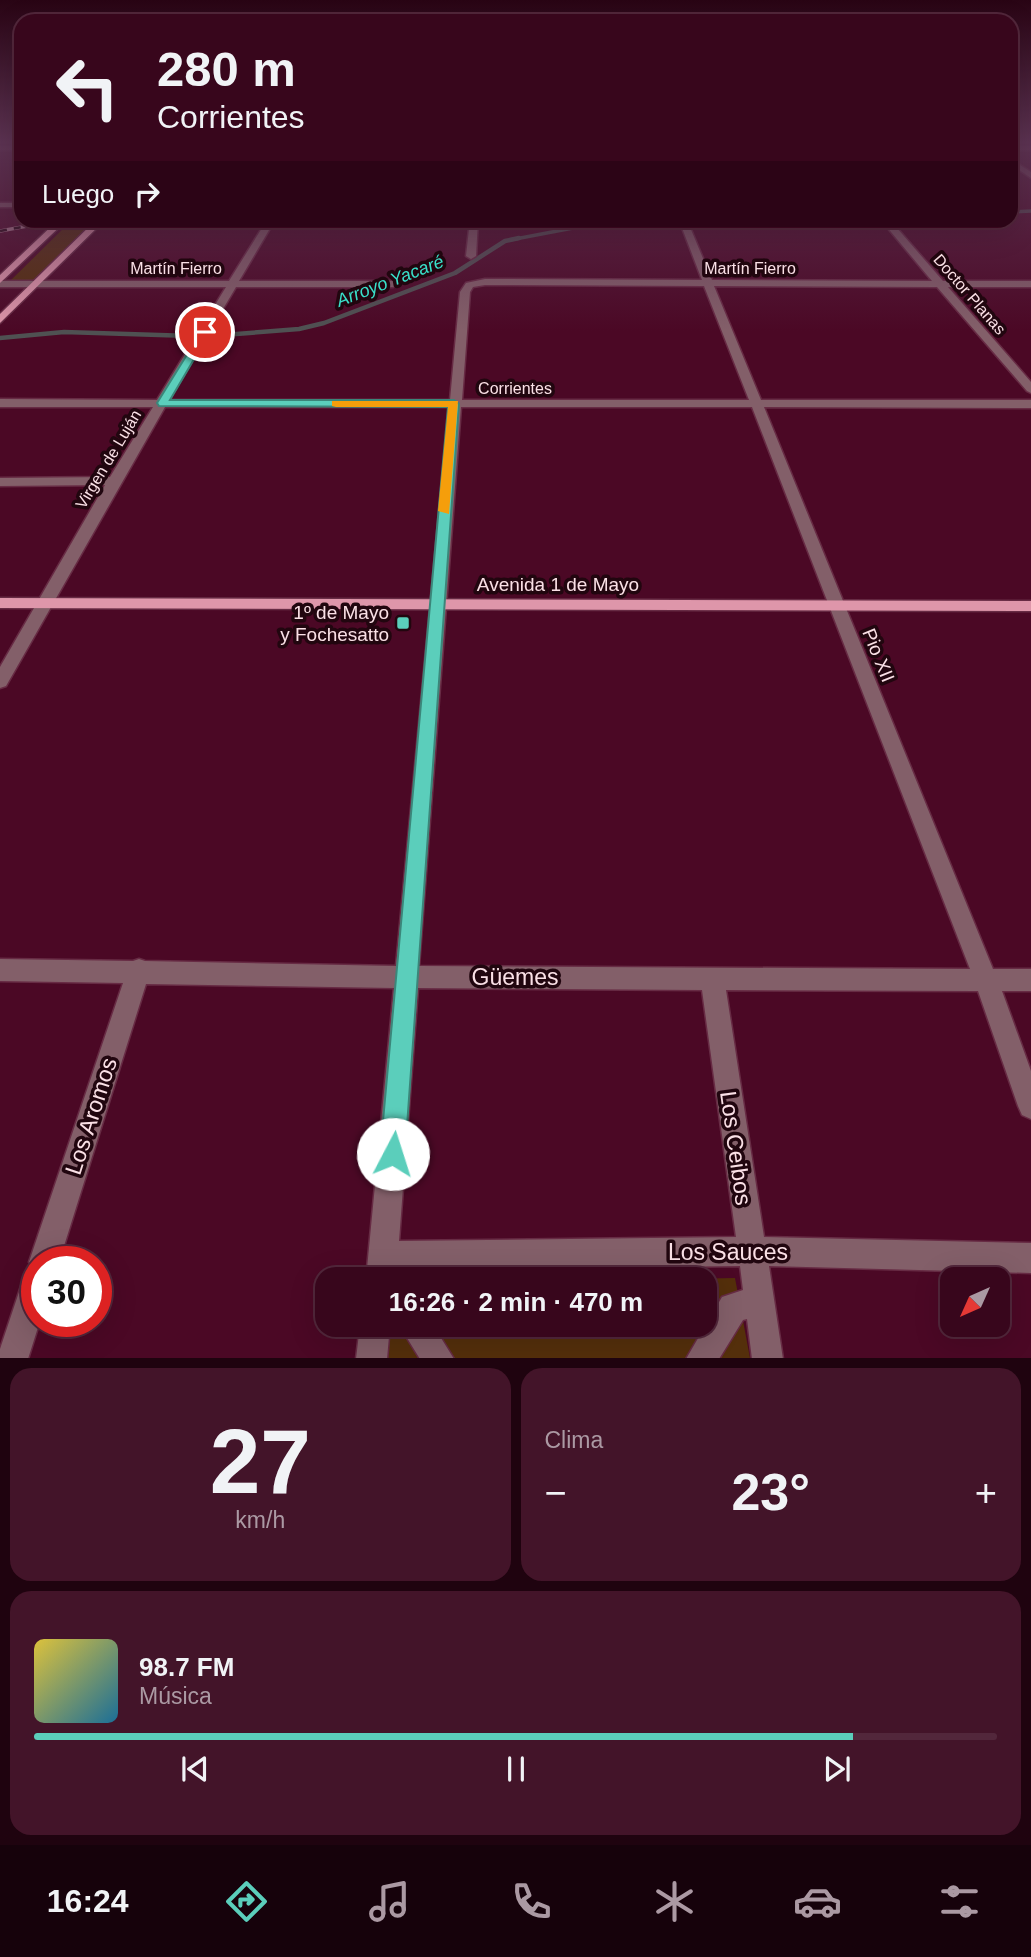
<!DOCTYPE html>
<html lang="es">
<head>
<meta charset="utf-8">
<style>
	body { margin:0; font-family:Helvetica,sans-serif; background:#431429; color:#f1f3f6; height:100vh; display:flex; flex-direction:column; font-size:26px; white-space:nowrap }
	* { box-sizing:border-box; margin:0 }
	p { font-size:23px; color:#ab99a3 }
	.icon { flex:none; width:38px; height:38px; fill:none; stroke:currentColor; stroke-width:2; stroke-linecap:round; stroke-linejoin:round }
	.map { position:relative; height:1358px; overflow:hidden }
	.drawer { display:flex; flex-direction:column; gap:10px; padding:10px; background:#1f030f; flex:1 }
	.drawer>* { flex:none }
	.hud { position:absolute; left:14px; top:14px; width:1004px; height:214px; border-radius:21px; box-shadow:0 7px 28px #0002,0 0 0 2px #52273b; background:#38061c; color:#f1f3f6; overflow:hidden }
	.needle { width:46px; rotate:225deg }
	.fabs { position:absolute; left:940px; top:1267px; display:grid; gap:14px }
	.fabs a { display:grid; place-items:center; width:70px; height:70px; border-radius:14px; background:#38061c; box-shadow:0 7px 28px #0002,0 0 0 2px #52273b; font-size:35px }
	.speed { position:absolute; left:21px; top:1246px; display:flex; gap:14px; font-size:35px; font-weight:700; text-align:center }
	.speed>* { display:grid; place-content:center; width:91px; height:91px; border-radius:50%; background:#38061c; box-shadow:0 7px 28px #0002,0 0 0 2px #52273b; line-height:1 }
	.speed .limit { border:10px solid #d22; background:#fff; color:#111 }
	.pin { position:absolute; display:grid; place-items:center; width:60px; height:60px; color:#fff; margin:-30px; border:4px solid #fff; border-radius:50%; box-shadow:0 2px 7px #0007 }
	.me { position:absolute; width:77px; margin:-38px; rotate:5deg; stroke-linejoin:round; filter:drop-shadow(0 0 5px #0008) }
	.turn { display:flex; align-items:center; gap:24px; height:147px; padding:0 28px; font-size:32px }
	.turn .icon { width:91px; height:91px; stroke-width:2.5 }
	.turn b { display:block; font-size:49px; line-height:60px }
	.then { display:flex; align-items:center; height:66px; padding:0 28px; background:#0003; gap:14px; font-size:26px }
	.big { font-size:52px; font-weight:600; line-height:1.1 }
	.drawer .card { flex:1; display:flex; flex-direction:column; justify-content:center; gap:10px; min-width:0; padding:0 24px; border-radius:21px; background:#431429 }
	.drawer .dial { align-items:center; gap:0 }
	.dial b { font-size:91px; line-height:1 }
	.song { display:flex; align-items:center; gap:21px }
	.cover { width:84px; height:84px; border-radius:10px; background:linear-gradient(135deg,hsl(50 70% 55%),hsl(200 70% 35%)) }
	.played { height:7px; border-radius:4px; background:linear-gradient(90deg,#5bcebb 85%,#52273b 85%) }
	.keys { display:flex; justify-content:space-around; direction:ltr }
	.heat { display:flex; justify-content:space-between; align-items:center; font-size:38px; direction:ltr }
	.drawer .tiles { flex:1; display:grid; gap:10px; grid-template-columns:1fr 1fr }
	.card:last-child { grid-column:span 2 }
	.trip { position:absolute; left:315px; top:1267px; width:402px; height:70px; border-radius:21px; background:#38061c; box-shadow:0 7px 28px #0002,0 0 0 2px #52273b; font-weight:600; line-height:70px; text-align:center }
	.menu { display:flex; height:112px; justify-content:space-around; align-items:center; background:#16020b; color:#ab99a3 }
	.menu .icon { width:49px; height:49px }
	.menu .active { color:#5bcebb }
	.menu b { font-size:32px; color:#f1f3f6 }
	.map>svg:first-child { display:block }
</style>
</head>
<body>
<div class="map">
<svg width="1031" height="1359" viewBox="0 0 1031 1359">
	<rect width="100%" height="100%" fill="#4b0825"/>
	<path fill="#542f0b" d="M 95,221 L 33,282 L 9,282 L 69,223 Z
		M 735,1278 L 750,1358 L 384,1359 L 386,1325 L 705,1325 L 705,1279 L 683,1279 Z"/>
	<g fill="none" stroke-linecap="round" stroke-linejoin="round">
		<path stroke="#4f5152" stroke-width="3.5" d="M 1012,212 L 1031,211
			M 510,240 L 615,220"/>
		<path stroke="#4f5152" stroke-width="4.5" d="M 210,336 L 299,329 L 324,323 L 455,273 L 505,241 L 519,238
			M 0,338 L 64,332 L 191,336"/>
		<g stroke="#672b44" stroke-width="3">
			<path id="minor" d="M 0,146 L 21,146 L 21,150 L 0,150 Z
				M 1012,146 L 1031,146 L 1031,150 L 1012,150 Z
				M 1012,160 L 1031,172 L 1031,178 L 1012,165 Z
				M 0,203 L 21,203 L 21,207 L 0,207 Z
				M 267,220 L 275,220 L 239,281 L 393,281 L 398,284 L 393,287 L 236,287 L 169,400 L 450,400 L 460,292 L 466,283 L 485,279 L 702,280 L 679,220 L 687,220 L 712,280 L 932,281 L 881,220 L 890,220 L 943,281 L 1031,281 L 1031,287 L 948,287 L 1031,382 L 1031,393 L 1027,391 L 937,287 L 714,286 L 761,400 L 1031,400 L 1031,408 L 764,407 L 993,969 L 1031,969 L 1031,991 L 1002,991 L 1031,1071 L 1031,1119 L 1022,1115 L 1018,1106 L 978,991 L 726,990 L 764,1237 L 1031,1243 L 1031,1273 L 769,1266 L 783,1359 L 752,1359 L 747,1319 L 743,1320 L 719,1359 L 686,1359 L 722,1297 L 743,1290 L 740,1266 L 396,1270 L 396,1279 L 366,1279 L 394,988 L 146,984 L 59,1262 L 37,1262 L 37,1321 L 40,1321 L 28,1359 L 0,1359 L 0,1349 L 22,1283 L 27,1273 L 33,1270 L 29,1262 L 123,983 L 0,981 L 0,959 L 133,961 L 139,959 L 145,961 L 396,966 L 449,407 L 165,407 L 6,686 L 0,688 L 0,667 L 105,485 L 0,486 L 0,478 L 110,477 L 153,407 L 0,407 L 0,399 L 157,400 L 226,287 L 0,287 L 0,281 L 229,281 ZM 485,285 L 704,286 L 749,400 L 462,400 L 470,292 L 473,287 ZM 461,407 L 752,407 L 970,969 L 419,966 ZM 418,988 L 702,990 L 736,1237 L 399,1241 Z
				M 470,220 L 478,220 L 476,256 L 471,259 L 466,256 Z
				M 360,1325 L 390,1325 L 387,1359 L 356,1359 Z
				M 399,1325 L 433,1325 L 454,1359 L 420,1359 Z"/>
		</g>
		<g stroke="#672b44" stroke-width="3">
			<path id="major" d="M 58,220 L 67,220 L 0,283 L 0,275 Z
				M 96,220 L 105,220 L 0,323 L 0,314 Z
				M 0,598 L 1031,601 L 1031,611 L 0,608 Z"/>
		</g>
		<use href="#minor" fill="#835f69" fill-rule="evenodd"/>
		<use href="#major" fill="#de96aa" fill-rule="evenodd"/>
		<g stroke="#ac8090" stroke-width="3.5">
			<path id="rail" d="M 0,231 L 60,220"/>
		</g>
		<use href="#rail" stroke="#21060f" stroke-width="2.5" stroke-dasharray="7" stroke-linecap="butt"/>
	</g>
	<linearGradient id="sky" x2="0" y2="1"><stop stop-color="#290414"/><stop offset="0.43" stop-color="#5b3251"/><stop offset="1" stop-color="#5b3251" stop-opacity="0"/></linearGradient>
	<rect width="1031" height="331" fill="url(#sky)"/>
	<path fill="#5bcebb" stroke="#3b867a" stroke-width="2" d="M 205,329 L 210,332 L 170,400 L 454,400 L 459,404 L 405,1154 L 401,1163 L 393,1167 L 384,1163 L 380,1154 L 448,407 L 159,406 L 157,403 L 201,332 Z"/>
	<path fill="#f59e0b" d="M 332,401 L 458,401 L 449,514 L 438,511 L 448,407 L 336,407 L 332,406 Z"/>
	<rect fill="#5bcebb" stroke="#21060f" stroke-width="2.5" x="396" y="616" width="14" height="14" rx="3.5"/>
	<g text-anchor="middle" stroke-width="7" stroke-linejoin="round" paint-order="stroke">
		<g font-size="16" fill="#fae0e6" stroke="#21060f">
			<text x="176" y="274">Martín Fierro</text>
			<text x="750" y="274">Martín Fierro</text>
			<text transform="translate(970 294) rotate(49)" y="6">Doctor Planas</text>
			<text x="515" y="394">Corrientes</text>
			<text transform="translate(108 459) rotate(-59)" y="6">Virgen de Luján</text>
		</g>
		<g font-size="18" font-style="italic" fill="#39e1ca" stroke="#21060f">
			<text transform="translate(390 281) rotate(-21)" y="6">Arroyo Yacaré</text>
		</g>
		<g font-size="19" fill="#fae0e6" stroke="#21060f">
			<text x="558" y="591">Avenida 1 de Mayo</text>
			<text transform="translate(879 655) rotate(68)" y="7">Pio XII</text>
		</g>
		<g font-size="19" fill="#fae0e6" stroke="#21060f" text-anchor="end">
			<text x="389" y="619">1º de Mayo<tspan x="389" dy="22">y Fochesatto</tspan></text>
		</g>
		<g font-size="23" fill="#fae0e6" stroke="#21060f">
			<text x="515" y="985">Güemes</text>
			<text transform="translate(91 1116) rotate(-72)" y="8">Los Aromos</text>
			<text transform="translate(736 1148) rotate(82)" y="8">Los Ceibos</text>
			<text x="728" y="1260">Los Sauces</text>
		</g>
	</g>
</svg>
<div class="fabs">
<a><svg class="needle" viewBox="-14 -14 28 28"><path d="M0-13l5 13h-10z" fill="#e53935"/><path d="M0 13l5-13h-10z" fill="#ab99a3"/></svg></a>
</div>
<div class="speed"><div class="limit">30</div></div>
<div class="pin" style="left:205px;top:332px;background:#d93025"><svg class="icon" aria-label="arrive" viewBox="0 0 24 24"><path d="M6 21V4h12l-3 4 3 4H6"/></svg></div>
<svg class="me" style="left:393px;top:1154px" viewBox="-20 -20 40 40"><circle r="19" fill="#fff"/><path d="M0-13L10 11 0 6-10 11z" fill="#5bcebb"/></svg>
<div class="trip">16:26 · 2 min · 470 m</div>
<div class="hud">
<div class="turn"><svg class="icon" aria-label="left" viewBox="0 0 24 24"><path d="M17 20v-9H6M10 6l-5 5 5 5"/></svg><div><b>280 m</b>Corrientes</div></div>
<div class="then">Luego<svg class="icon" aria-label="right" viewBox="0 0 24 24"><path d="M7 20v-9h11M14 6l5 5-5 5"/></svg></div>
</div>
</div>
<section class="drawer">
<div class="tiles">
<div class="card dial"><b>27</b><p>km/h</p></div>
<div class="card"><p>Clima</p>
<div class="heat"><a>−</a><b class="big">23°</b><a>+</a></div>
</div>
<div class="card">
<div class="song"><i class="cover"></i><div><b>98.7 FM</b><p>Música</p></div></div>
<div class="played"></div>
<div class="keys"><svg class="icon" aria-label="previous" viewBox="0 0 24 24"><path d="M18 5L8 12l10 7zM5 5v14"/></svg><svg class="icon" aria-label="pause" viewBox="0 0 24 24"><path d="M8 5v14M16 5v14"/></svg><svg class="icon" aria-label="next" viewBox="0 0 24 24"><path d="M6 5l10 7-10 7zM19 5v14"/></svg></div>
</div>
</div>
</section>
<nav class="menu">
<b>16:24</b>
<svg class="icon active" aria-label="directions" viewBox="0 0 24 24"><path d="M12 3l9 9-9 9-9-9zM9 14v-3h6M13 9l2 2-2 2"/></svg>
<svg class="icon" aria-label="music" viewBox="0 0 24 24"><path d="M9 18V5l10-2v13"/><circle cx="6" cy="18" r="3"/><circle cx="16" cy="16" r="3"/></svg>
<svg class="icon" aria-label="phone" viewBox="0 0 24 24"><path d="M5 4h4l2 5-3 2q2 4 5 5l2-3 5 2v4C11 20 4 13 5 4z"/></svg>
<svg class="icon" aria-label="climate" viewBox="0 0 24 24"><path d="M12 3v18M4 7l16 10M4 17L20 7"/></svg>
<svg class="icon" aria-label="car" viewBox="0 0 24 24"><path d="M5 17H2v-5l4-1 3-4h7l3 4 3 1v5h-3M9 17h6M6 11h13"/><circle cx="7" cy="17" r="2"/><circle cx="17" cy="17" r="2"/></svg>
<svg class="icon" aria-label="filters" viewBox="0 0 24 24"><path d="M4 7h16M4 17h16"/><circle cx="9" cy="7" r="2"/><circle cx="15" cy="17" r="2"/></svg>
</nav>
</body>
</html>
